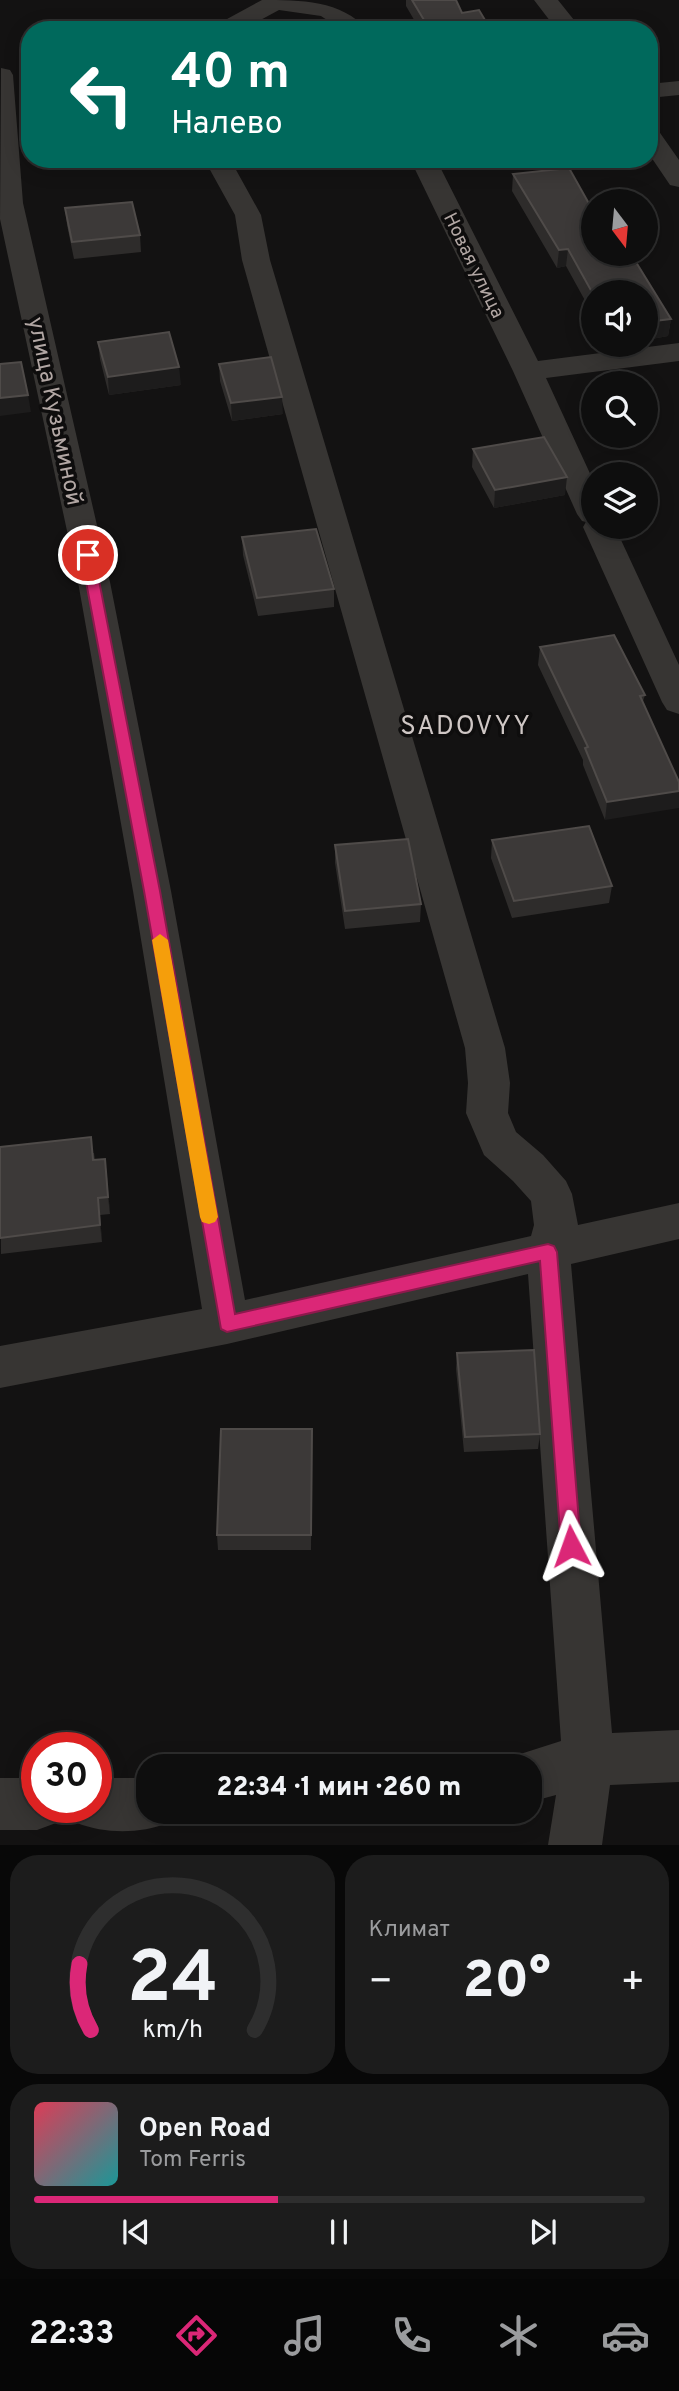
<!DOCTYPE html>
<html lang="ru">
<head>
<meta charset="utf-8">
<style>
	body { margin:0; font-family:Overpass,sans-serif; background:#1c1c1c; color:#f1f3f6; height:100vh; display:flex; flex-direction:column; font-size:26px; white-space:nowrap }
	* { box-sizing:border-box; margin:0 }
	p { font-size:23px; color:#9b9c9e }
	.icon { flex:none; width:38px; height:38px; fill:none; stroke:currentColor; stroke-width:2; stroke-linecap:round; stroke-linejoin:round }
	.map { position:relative; height:1845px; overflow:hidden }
	.panel { display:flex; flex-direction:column; gap:10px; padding:10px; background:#080808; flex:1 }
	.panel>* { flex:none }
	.guide { position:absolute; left:21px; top:21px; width:637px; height:147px; border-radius:28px; box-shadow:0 4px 18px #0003,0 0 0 2px #2e2e2e; background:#00695c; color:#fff; overflow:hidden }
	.needle { width:46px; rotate:164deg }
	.fabs { position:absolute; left:581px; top:189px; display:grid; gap:14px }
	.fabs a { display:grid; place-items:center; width:77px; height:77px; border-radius:50%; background:#0e0e0e; box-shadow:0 4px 18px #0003,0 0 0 2px #2e2e2e; font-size:35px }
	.speed { position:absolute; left:21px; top:1732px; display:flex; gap:14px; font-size:35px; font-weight:700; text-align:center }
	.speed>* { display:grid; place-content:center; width:91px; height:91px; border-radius:50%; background:#0e0e0e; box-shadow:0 4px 18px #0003,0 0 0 2px #2e2e2e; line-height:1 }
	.speed .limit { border:10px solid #d22; background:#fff; color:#111 }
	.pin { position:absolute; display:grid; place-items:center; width:60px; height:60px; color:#fff; margin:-30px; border:4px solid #fff; border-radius:50%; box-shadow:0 2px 7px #0007 }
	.me { position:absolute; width:77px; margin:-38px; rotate:356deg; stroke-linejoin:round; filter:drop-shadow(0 0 5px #0008) }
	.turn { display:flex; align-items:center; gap:24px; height:147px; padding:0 35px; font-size:32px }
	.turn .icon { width:91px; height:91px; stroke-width:2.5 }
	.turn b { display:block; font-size:49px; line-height:60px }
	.big { font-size:52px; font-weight:800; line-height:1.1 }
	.panel .card { flex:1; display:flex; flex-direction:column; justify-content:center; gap:10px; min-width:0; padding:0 24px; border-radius:28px; background:#1c1c1c }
	.panel .dial { align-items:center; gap:0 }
	.dial svg { height:182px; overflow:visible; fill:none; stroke:#2e2e2e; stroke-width:7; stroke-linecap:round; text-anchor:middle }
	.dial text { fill:#f1f3f6; stroke:none }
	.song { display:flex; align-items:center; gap:21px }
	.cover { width:84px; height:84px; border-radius:10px; background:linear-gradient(135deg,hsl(350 70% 55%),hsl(180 70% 35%)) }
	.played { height:7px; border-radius:4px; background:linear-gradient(90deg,#db2777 40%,#2e2e2e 40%) }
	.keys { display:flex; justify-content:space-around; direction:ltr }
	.heat { display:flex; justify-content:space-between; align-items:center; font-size:38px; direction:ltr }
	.panel .tiles { flex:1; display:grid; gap:10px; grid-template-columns:1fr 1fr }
	.card:last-child { grid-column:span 2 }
	.trip { position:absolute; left:136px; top:1754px; width:406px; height:70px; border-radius:28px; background:#0e0e0e; box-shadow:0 4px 18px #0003,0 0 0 2px #2e2e2e; font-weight:800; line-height:70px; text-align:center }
	.dock { display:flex; height:112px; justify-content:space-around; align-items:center; background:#060606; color:#9b9c9e }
	.dock .icon { width:49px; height:49px }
	.dock .current { color:#db2777 }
	.dock b { font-size:32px; color:#f1f3f6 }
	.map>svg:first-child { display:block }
</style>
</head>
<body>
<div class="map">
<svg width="679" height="1845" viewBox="0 0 679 1845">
	<rect width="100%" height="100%" fill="#131212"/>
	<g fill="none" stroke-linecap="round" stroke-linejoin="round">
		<path fill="#373533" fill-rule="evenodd" d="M 262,0 C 300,0 342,0 367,30 L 342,30 L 321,16 L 279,10 L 242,30 L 212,30 L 216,25 Z
			M 534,0 L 558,0 L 582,30 L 557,30 Z
			M 1,68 L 10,70 L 13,75 L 23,203 L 110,582 L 171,891 L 245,1300 L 531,1236 L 534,1225 L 531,1201 L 513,1181 L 484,1155 L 466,1113 L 468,1083 L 465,1048 L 242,260 L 235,215 L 204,159 L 230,159 L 261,215 L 270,260 L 505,1048 L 510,1083 L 508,1113 L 516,1132 L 543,1155 L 566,1181 L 572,1194 L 578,1225 L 679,1203 L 679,1239 L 571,1264 L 612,1733 L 679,1730 L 679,1782 L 610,1785 L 602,1845 L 548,1845 L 556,1795 L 530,1802 L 530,1766 L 508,1766 L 511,1757 L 561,1741 L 528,1274 L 227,1344 L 0,1388 L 0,1346 L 202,1309 L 133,891 L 78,582 L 0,219 Z
			M 679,81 L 679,95 L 649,98 L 649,84 Z
			M 649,127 L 658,130 L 679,160 L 679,187 L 670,185 L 649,154 Z
			M 410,159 L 436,159 L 538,361 L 679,343 L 679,361 L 546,378 L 593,480 L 593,527 L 615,527 L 679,665 L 679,714 L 667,710 L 662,702 L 583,527 L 586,522 L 582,521 L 577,514 L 513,371 Z
			M 0,1778 L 37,1778 L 37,1808 L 62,1808 L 56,1823 L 37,1830 L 0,1830 Z
			M 96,1778 L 149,1778 L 149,1811 L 172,1811 L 168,1823 C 140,1834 105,1834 77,1823 L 71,1808 L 96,1808 Z"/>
	</g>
	<path fill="#2e2c2b" d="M 406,0 L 456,0 L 462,13 L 491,30 L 420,30 L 406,6 Z
		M 569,168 L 592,209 L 593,209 L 593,254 L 631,254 L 671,319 L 668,336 L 646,340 L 646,292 L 593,292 L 593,315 L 566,266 L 557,268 L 512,191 L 513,174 Z
		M 65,208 L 140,235 L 141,252 L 74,259 L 67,225 Z
		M 98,342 L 181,385 L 109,395 L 100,359 Z
		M 219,364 L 283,414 L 232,421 L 220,381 Z
		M 473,449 L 565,495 L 494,508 L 472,467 Z
		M 242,537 L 334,589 L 334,607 L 258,616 L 243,555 Z
		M 540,647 L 645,695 L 605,820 L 583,765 L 583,760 L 538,665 Z
		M 492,840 L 612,886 L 609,903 L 512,918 L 491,858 Z
		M 335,845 L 421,904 L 420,922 L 345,929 L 335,863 Z
		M 0,1147 L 94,1153 L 95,1160 L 105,1159 L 107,1176 L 110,1214 L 100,1215 L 102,1242 L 1,1254 Z
		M 457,1353 L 540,1434 L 538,1449 L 464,1452 L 456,1369 Z
		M 312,1444 L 311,1550 L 218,1550 L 217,1535 Z"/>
	<path fill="#1d1c1c" d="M 568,249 L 566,266 L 557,268 L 559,250 Z
		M 671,319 L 668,336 L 646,340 L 646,322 Z
		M 179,367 L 181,385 L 109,395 L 108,377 Z
		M 28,395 L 31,412 L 0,416 L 0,398 Z
		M 282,397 L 283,414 L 232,421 L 231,403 Z
		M 567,477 L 565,495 L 494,508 L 495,490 Z
		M 679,791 L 679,808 L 605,820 L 607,802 Z
		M 105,1159 L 107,1176 L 110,1214 L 108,1197 Z
		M 98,1198 L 100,1215 L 102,1242 L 100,1225 Z"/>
	<path fill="#3c3938" stroke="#4f4b49" stroke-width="2" d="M 412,0 L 456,0 L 462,13 L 479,10 L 491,30 L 430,30 Z
		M 569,168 L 592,209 L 593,209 L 593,254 L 631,254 L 671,319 L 646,322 L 646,292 L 593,292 L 593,294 L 568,249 L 559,250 L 513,174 Z
		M 132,202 L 140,235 L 72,242 L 65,208 Z
		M 169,332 L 179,367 L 108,377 L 98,342 Z
		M 271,357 L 282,397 L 231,403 L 219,364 Z
		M 21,362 L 28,395 L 0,398 L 0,364 Z
		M 544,437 L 567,477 L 495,490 L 473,449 Z
		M 316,529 L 334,589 L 257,598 L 242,537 Z
		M 614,635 L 645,695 L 640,696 L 679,782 L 679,791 L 607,802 L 585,748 L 588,747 L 540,647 Z
		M 589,826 L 612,886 L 514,901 L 492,840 Z
		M 408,839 L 421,904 L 345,911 L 335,845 Z
		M 91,1137 L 93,1160 L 105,1159 L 108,1197 L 98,1198 L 100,1225 L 0,1238 L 0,1147 Z
		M 534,1350 L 540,1434 L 465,1437 L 457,1353 Z
		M 221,1429 L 312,1429 L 311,1535 L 217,1535 Z"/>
	<path fill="#db2777" stroke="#8e194d" stroke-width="2" d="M 88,551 L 94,555 L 160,891 L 235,1314 L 548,1244 L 554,1246 L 557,1252 L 581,1546 L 578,1553 L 571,1556 L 564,1553 L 561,1546 L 540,1261 L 227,1332 L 221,1329 L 144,891 L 81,555 Z"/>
	<path fill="#f59e0b" d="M 160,934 L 168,940 L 218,1217 L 215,1222 L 209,1224 L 202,1222 L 200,1217 L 152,940 Z"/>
	<g text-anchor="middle" stroke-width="7" stroke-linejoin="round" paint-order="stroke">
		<g font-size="19" fill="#b2a7a4" stroke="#0e0d0d">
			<text transform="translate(475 265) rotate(64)" y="7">Новая улица</text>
		</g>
		<g font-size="23" fill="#b2a7a4" stroke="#0e0d0d">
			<text transform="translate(56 411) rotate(78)" y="8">улица Кузьминой</text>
		</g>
		<g font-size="26" letter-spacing="2" fill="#cfc7c5" stroke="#0e0d0d">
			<text x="466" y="734">SADOVYY</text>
		</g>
	</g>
</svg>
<div class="fabs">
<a><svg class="needle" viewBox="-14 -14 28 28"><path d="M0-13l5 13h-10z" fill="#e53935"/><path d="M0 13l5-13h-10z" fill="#9b9c9e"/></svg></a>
<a><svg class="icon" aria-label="sound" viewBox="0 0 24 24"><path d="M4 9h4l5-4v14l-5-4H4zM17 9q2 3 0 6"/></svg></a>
<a><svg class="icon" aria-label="search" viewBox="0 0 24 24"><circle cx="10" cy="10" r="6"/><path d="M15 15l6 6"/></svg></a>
<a><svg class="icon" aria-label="layers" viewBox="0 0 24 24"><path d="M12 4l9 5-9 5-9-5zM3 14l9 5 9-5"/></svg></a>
</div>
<div class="speed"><div class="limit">30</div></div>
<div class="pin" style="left:88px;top:555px;background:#d93025"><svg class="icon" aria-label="arrive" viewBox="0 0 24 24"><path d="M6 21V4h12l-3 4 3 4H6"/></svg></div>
<svg class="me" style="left:571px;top:1546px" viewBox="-20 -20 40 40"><path d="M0-17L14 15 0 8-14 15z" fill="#db2777" stroke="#fff" stroke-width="4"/></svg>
<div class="trip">22:34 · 1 мин · 260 m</div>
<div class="guide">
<div class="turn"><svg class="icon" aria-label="left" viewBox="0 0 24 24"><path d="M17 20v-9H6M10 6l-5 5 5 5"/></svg><div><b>40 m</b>Налево</div></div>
</div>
</div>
<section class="panel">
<div class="tiles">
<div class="card dial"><svg viewBox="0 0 100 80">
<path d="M14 69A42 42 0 1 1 86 69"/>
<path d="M14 69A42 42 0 0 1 9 40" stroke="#db2777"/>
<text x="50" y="56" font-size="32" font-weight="700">24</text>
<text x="50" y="72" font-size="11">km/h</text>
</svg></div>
<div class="card"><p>Климат</p>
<div class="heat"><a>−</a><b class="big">20°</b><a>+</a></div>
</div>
<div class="card">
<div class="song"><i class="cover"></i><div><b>Open Road</b><p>Tom Ferris</p></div></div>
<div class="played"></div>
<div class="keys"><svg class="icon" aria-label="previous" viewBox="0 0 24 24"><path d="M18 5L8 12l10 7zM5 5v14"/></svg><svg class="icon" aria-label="pause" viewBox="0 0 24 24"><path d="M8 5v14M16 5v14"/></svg><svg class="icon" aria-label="next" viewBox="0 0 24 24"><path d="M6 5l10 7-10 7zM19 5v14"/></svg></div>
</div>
</div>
</section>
<nav class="dock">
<b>22:33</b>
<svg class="icon current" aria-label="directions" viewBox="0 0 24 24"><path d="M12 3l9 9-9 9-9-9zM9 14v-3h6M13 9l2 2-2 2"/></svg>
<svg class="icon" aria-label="music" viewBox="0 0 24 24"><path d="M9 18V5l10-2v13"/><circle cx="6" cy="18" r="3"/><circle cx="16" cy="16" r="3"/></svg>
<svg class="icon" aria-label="phone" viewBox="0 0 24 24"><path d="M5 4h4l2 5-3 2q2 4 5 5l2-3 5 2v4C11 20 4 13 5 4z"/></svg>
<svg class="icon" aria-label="climate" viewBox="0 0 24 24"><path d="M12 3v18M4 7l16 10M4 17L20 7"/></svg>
<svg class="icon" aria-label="car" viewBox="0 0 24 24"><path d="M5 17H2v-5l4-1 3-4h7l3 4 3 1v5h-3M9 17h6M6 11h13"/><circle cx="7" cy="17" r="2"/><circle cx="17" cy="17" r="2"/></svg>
</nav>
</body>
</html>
